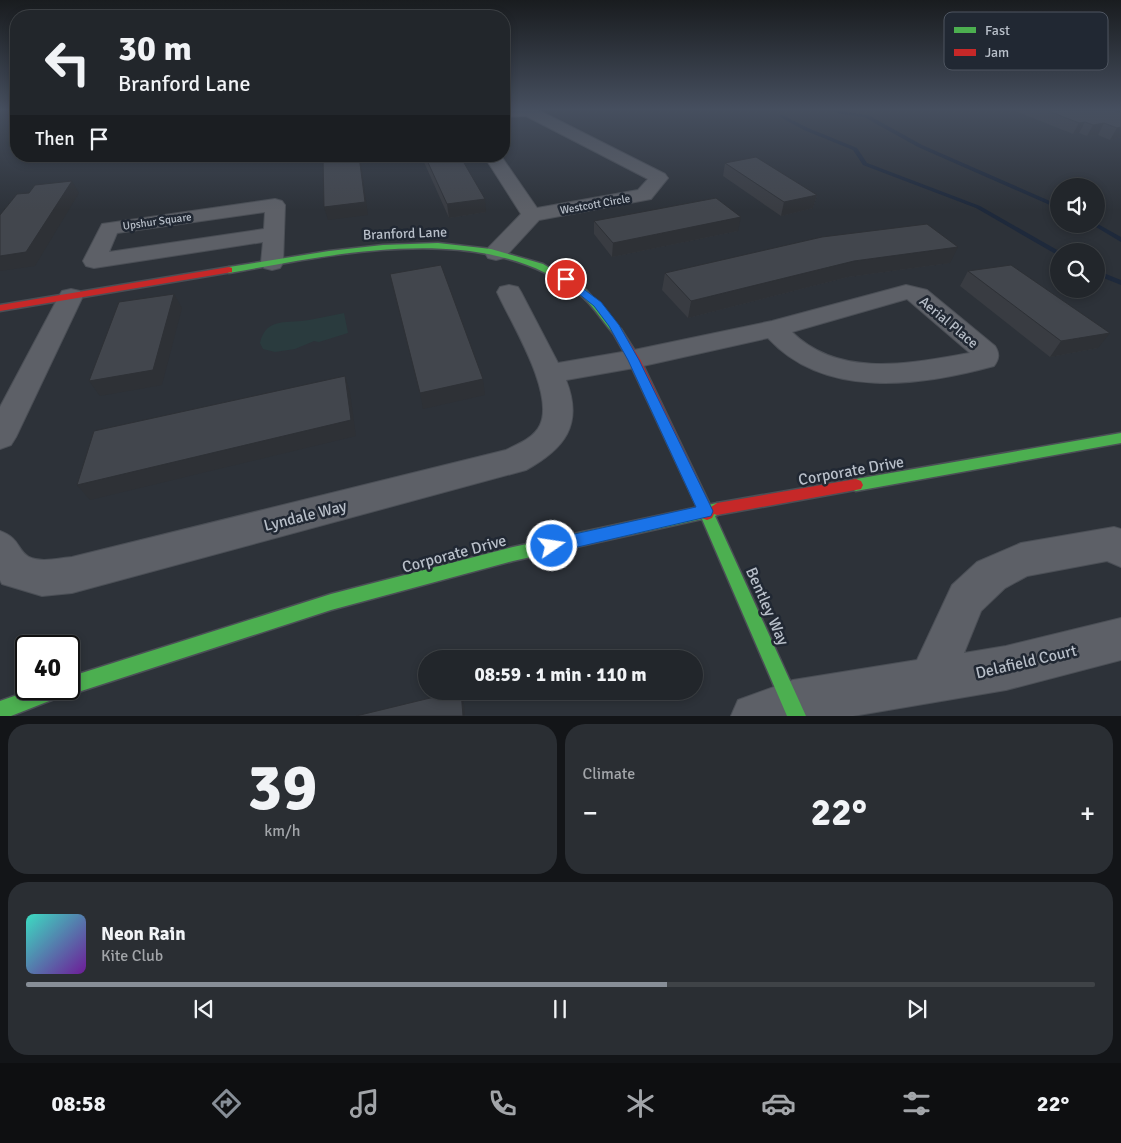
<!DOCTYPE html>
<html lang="en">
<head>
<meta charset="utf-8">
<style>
	body { margin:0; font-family:Signika,sans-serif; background:#2a2e33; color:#f1f3f6; height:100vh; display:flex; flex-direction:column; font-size:19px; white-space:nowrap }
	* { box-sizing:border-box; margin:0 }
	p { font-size:16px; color:#a2a5a9 }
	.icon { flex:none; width:28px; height:28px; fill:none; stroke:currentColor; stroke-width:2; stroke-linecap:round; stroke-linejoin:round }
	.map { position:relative; height:716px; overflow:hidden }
	.sheet { display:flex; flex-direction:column; gap:8px; padding:8px; background:#131518; flex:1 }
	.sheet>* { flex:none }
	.hud { position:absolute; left:10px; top:10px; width:500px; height:152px; border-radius:20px; box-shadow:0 2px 8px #0003,0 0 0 1px #3f4347; background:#22262b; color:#f1f3f6; overflow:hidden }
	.buttons { position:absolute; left:1050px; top:178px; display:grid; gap:10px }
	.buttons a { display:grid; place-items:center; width:55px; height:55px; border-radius:50%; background:#22262b; box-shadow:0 2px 8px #0003,0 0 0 1px #3f4347; font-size:25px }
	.speed { position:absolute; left:15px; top:635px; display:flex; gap:10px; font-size:25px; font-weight:700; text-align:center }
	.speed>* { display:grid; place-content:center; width:65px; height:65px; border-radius:50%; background:#22262b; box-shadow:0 2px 8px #0003,0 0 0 1px #3f4347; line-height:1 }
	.speed .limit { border:2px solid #111; border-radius:8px; background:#fff; color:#111 }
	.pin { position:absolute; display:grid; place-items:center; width:42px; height:42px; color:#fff; margin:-21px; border:2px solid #fff; border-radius:50%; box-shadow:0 1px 5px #0007 }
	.me { position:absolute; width:55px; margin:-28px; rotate:77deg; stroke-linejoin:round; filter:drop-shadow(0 0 4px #0008) }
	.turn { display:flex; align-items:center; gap:18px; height:105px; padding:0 25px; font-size:22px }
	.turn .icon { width:65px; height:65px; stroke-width:2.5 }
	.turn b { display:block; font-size:35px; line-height:42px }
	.then { display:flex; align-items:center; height:48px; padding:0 25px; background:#0003; gap:10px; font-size:19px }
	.big { font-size:38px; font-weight:700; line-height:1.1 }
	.sheet .widget { flex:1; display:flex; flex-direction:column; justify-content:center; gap:8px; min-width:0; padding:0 18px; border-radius:20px; background:#2a2e33 }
	.sheet .dial { align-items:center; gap:0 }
	.dial b { font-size:65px; line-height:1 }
	.song { display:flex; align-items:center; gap:15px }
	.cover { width:60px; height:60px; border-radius:8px; background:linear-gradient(135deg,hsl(170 70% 55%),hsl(280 70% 35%)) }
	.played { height:5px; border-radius:2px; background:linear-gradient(90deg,#878e97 60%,#3f4347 60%) }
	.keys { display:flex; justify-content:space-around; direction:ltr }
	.heat { display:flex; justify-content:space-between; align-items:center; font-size:28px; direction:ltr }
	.sheet .tiles { flex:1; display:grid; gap:8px; grid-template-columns:1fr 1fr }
	.widget:last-child { grid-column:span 2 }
	.trip { position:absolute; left:418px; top:650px; width:285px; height:50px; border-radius:25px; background:#22262b; box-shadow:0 2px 8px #0003,0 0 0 1px #3f4347; font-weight:700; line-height:50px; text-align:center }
	.tabs { display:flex; height:80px; justify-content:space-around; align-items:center; background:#0e0f11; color:#a2a5a9 }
	.tabs .icon { width:35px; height:35px }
	.tabs .current { color:#878e97 }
	.tabs b { font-size:22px; color:#f1f3f6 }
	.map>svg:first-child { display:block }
</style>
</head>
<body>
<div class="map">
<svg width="1121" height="716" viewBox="0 0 1121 716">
	<rect width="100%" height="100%" fill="#2d3239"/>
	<path fill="#2a3b3e" d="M 344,313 L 348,333 L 319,342 L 314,341 L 295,349 L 275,352 L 263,349 L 260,343 C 266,316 289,324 309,320 C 321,318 333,315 344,313 Z"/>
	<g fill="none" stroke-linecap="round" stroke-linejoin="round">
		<path fill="#1e293b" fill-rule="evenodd" d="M 831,110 L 868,115 L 922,145 L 1059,205 L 1059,209 L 918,147 L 864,117 L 841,114 Z
			M 782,115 L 808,128 L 857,148 L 867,163 L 980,206 L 1059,251 L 1059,256 L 976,208 L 863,165 L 853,150 L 804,130 L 780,117 L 780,115 Z
			M 1096,223 L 1121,237 L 1121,242 L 1091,224 L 1096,224 Z
			M 1096,270 L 1121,280 L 1121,285 L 1096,275 Z"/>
		<g stroke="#4b4f56" stroke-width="2">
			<path id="street" d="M 504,110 L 538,110 L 665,174 L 668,178 L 651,199 L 539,220 L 504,258 L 496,260 L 488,258 L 485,253 L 488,248 L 521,214 L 484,156 L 501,156 L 537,208 L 638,190 L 648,179 L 526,116 L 504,117 Z
				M 275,199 L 282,201 L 285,205 L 283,263 L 280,268 L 272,270 L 264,268 L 261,263 L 263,242 L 94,268 L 86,266 L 83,261 L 102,224 ZM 265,212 L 264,229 L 109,252 L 117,233 Z
				M 509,285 L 518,287 L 521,292 L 558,363 L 634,350 L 772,321 L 906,285 L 927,290 L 995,346 C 1000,354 999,359 994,366 C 921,386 825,400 768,338 L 634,368 L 566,380 C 584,425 564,449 526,470 L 72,593 L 42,596 L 2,584 L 0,580 L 0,531 C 21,539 16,549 29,557 C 41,563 59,558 72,557 L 506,450 C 518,444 534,438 540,425 C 555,393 511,323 497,292 L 500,287 ZM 907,299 L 970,353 C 911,363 840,379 792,332 Z
				M 71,289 L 80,291 L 83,296 L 16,437 L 11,445 L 0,449 L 0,407 L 59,296 L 62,291 Z
				M 1114,527 L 1121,529 L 1121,567 L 1107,561 L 1027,576 L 1005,588 L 981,611 L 964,653 L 1006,646 L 1121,618 L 1121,660 L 1006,690 L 853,716 L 731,716 L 738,700 L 793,680 L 917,660 L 952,585 L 977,562 L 1021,543 Z"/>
		</g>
		<g stroke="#4b4f56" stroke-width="3">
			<path id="fast" d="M 438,243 L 491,249 L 543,264 L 586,290 L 622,331 L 621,333 L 613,333 C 602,321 592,303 578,293 C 484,220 337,254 229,273 L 224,270 L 229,267 L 329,251 L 383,245 Z
				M 1121,433 L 1121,443 L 856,491 L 851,489 L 849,485 L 851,481 L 856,479 Z
				M 717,503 L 722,505 L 724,509 L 722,513 L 715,516 L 806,716 L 787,716 L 702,519 L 513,561 L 331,610 L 69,695 L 67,694 L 11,716 L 0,716 L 0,701 L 34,689 L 69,689 L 69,677 L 331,594 L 513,547 Z"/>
		</g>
		<g stroke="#4b4f56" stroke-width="3">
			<path id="jam" d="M 229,267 L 232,268 L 232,272 L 0,311 L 0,305 Z
				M 617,328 L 621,329 L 640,359 L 711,507 L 717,503 L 856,479 L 861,481 L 863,485 L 861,489 L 717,515 L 714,514 L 712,518 L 707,520 L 702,518 L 628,359 L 612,331 Z"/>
		</g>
		<use href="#street" fill="#5d6067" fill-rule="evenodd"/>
		<use href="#fast" fill="#4caf50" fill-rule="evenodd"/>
		<use href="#jam" fill="#c62828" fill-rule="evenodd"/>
	</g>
	<path fill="#393c42" d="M 1013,110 L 1121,110 L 1121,137 L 1110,140 L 1098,135 L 1087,136 L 1079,133 L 1073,134 Z
		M 417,156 L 460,156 L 486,212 L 449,218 L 423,160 L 418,160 Z
		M 725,163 L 817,195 L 813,208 L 781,216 L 723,176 Z
		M 594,221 L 738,231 L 612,257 L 594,234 Z
		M 950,263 L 848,277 L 688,318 L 662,290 L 665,273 Z
		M 968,271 L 1098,348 L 1050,357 L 960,286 Z"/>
	<path fill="#2e3136" d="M 1085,122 L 1079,133 L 1073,134 L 1079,123 Z
		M 1104,123 L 1098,135 L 1087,136 L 1093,125 Z
		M 1121,127 L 1121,137 L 1110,140 L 1117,128 Z
		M 359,156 L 360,156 L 368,215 L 328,220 L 324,207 Z
		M 418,156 L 423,156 L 423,160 L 418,160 Z
		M 72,181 L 79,193 L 35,266 L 0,271 L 0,256 Z
		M 817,195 L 813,208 L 781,216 L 784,202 Z
		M 485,199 L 486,212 L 449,218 L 447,204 Z
		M 741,217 L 738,231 L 612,257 L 613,243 Z
		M 958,247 L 950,263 L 848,277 L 688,318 L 691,301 L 854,261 Z
		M 174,294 L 182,308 L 162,385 L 100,396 L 89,381 Z
		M 1110,333 L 1098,348 L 1050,357 L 1061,341 Z
		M 345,376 L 350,392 L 356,436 L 90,500 L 77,485 Z
		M 483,379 L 485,395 L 423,409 L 420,393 Z
		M 461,691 L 464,704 L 465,716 L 463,716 Z"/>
	<path fill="#42464d" stroke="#2e3136" d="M 1046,110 L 1113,110 L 1121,113 L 1121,127 L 1117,128 L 1104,123 L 1093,125 L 1085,122 L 1079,123 Z
		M 323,156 L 359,156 L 365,202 L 324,207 Z
		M 425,156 L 460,156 L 485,199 L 447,204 Z
		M 756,157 L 817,195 L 784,202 L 725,163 Z
		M 72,181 L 26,252 L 0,256 L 0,215 L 17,194 L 29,193 L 35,185 Z
		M 716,198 L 741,217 L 613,243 L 594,221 Z
		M 927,224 L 958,247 L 854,261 L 691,301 L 665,273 L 822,237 Z
		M 441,265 L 483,379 L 420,393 L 390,274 Z
		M 1011,265 L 1110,333 L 1061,341 L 968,271 Z
		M 174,294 L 153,370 L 89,381 L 119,302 Z
		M 345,376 L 351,420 L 77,485 L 94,431 Z
		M 459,691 L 461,691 L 463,716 L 356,716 Z"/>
	<linearGradient id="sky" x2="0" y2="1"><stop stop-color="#191c1f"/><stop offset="0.52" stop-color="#464f5f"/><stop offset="1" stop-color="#464f5f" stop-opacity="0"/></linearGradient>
	<rect width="1121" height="210" fill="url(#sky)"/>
	<path fill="#1a73e8" stroke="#114b97" d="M 566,276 L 601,302 L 619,325 L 639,360 L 713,511 L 711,516 L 552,553 L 546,551 L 544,546 L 546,541 L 552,539 L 696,507 L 628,360 L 609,326 L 594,306 L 563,281 L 561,279 Z"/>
	<g text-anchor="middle" stroke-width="5" stroke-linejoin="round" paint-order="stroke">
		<g font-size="11" fill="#b8bfc9" stroke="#212833">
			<text transform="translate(595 204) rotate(-10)" y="4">Westcott Circle</text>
			<text transform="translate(157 221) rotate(-8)" y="4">Upshur Square</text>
		</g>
		<g font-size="14" fill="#b8bfc9" stroke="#212833">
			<text transform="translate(405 233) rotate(-2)" y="5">Branford Lane</text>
			<text transform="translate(949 322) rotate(40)" y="5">Aerial Place</text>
		</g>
		<g font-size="16" fill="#b8bfc9" stroke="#212833">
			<text transform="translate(851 470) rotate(-10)" y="6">Corporate Drive</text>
			<text transform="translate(305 515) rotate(-14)" y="6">Lyndale Way</text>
			<text transform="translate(454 553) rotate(-15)" y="6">Corporate Drive</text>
			<text transform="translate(768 606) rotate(66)" y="6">Bentley Way</text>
			<text transform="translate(1026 661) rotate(-13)" y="6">Delafield Court</text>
		</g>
	</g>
	<rect x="944" y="12" width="164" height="58" rx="8" fill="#212833" stroke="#4e5560" stroke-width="1"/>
	<rect x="954" y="27" width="22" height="6" fill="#4caf50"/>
	<rect x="954" y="49" width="22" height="7" fill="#c62828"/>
	<g font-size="14" fill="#b8bfc9">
		<text x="985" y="35">Fast</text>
		<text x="985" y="57">Jam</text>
	</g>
</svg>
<div class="buttons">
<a><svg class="icon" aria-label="sound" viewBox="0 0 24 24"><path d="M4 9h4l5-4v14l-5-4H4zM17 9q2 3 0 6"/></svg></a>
<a><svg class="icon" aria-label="search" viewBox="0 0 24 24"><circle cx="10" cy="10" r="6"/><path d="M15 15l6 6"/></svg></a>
</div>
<div class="speed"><div class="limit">40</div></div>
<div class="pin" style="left:566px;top:279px;background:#d93025"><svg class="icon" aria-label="arrive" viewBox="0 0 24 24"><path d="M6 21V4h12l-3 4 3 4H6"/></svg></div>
<svg class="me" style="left:552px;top:546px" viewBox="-20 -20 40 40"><circle r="17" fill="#1a73e8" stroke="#fff" stroke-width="3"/><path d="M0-11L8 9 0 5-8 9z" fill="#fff"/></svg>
<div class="trip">08:59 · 1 min · 110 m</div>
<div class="hud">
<div class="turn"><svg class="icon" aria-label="left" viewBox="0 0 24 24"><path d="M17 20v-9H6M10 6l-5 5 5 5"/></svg><div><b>30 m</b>Branford Lane</div></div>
<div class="then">Then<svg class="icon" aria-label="arrive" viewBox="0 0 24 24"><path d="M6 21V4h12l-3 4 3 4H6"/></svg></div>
</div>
</div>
<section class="sheet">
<div class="tiles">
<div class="widget dial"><b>39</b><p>km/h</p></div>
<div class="widget"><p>Climate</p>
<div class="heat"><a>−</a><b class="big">22°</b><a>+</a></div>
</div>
<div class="widget">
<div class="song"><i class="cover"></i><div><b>Neon Rain</b><p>Kite Club</p></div></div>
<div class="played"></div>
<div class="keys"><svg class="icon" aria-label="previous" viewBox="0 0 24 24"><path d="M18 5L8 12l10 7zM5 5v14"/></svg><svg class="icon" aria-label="pause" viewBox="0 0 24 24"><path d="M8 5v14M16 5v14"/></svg><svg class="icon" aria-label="next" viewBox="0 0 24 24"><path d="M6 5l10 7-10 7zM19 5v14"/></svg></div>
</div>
</div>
</section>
<nav class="tabs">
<b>08:58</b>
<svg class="icon current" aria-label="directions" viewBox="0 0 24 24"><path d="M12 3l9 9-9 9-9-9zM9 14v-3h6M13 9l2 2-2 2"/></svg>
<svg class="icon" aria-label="music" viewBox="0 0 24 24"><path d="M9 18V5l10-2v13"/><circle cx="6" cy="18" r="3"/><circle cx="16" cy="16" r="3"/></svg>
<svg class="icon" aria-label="phone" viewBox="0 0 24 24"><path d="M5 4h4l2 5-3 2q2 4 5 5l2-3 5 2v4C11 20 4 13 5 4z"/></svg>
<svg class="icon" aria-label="climate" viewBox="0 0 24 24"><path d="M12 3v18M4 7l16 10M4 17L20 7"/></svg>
<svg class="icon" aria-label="car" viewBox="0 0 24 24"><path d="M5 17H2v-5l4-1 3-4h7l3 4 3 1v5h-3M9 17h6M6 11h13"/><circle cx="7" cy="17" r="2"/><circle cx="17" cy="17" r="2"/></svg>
<svg class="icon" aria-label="filters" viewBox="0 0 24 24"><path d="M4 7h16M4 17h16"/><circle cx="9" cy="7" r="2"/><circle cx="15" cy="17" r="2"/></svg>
<b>22°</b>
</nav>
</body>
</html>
